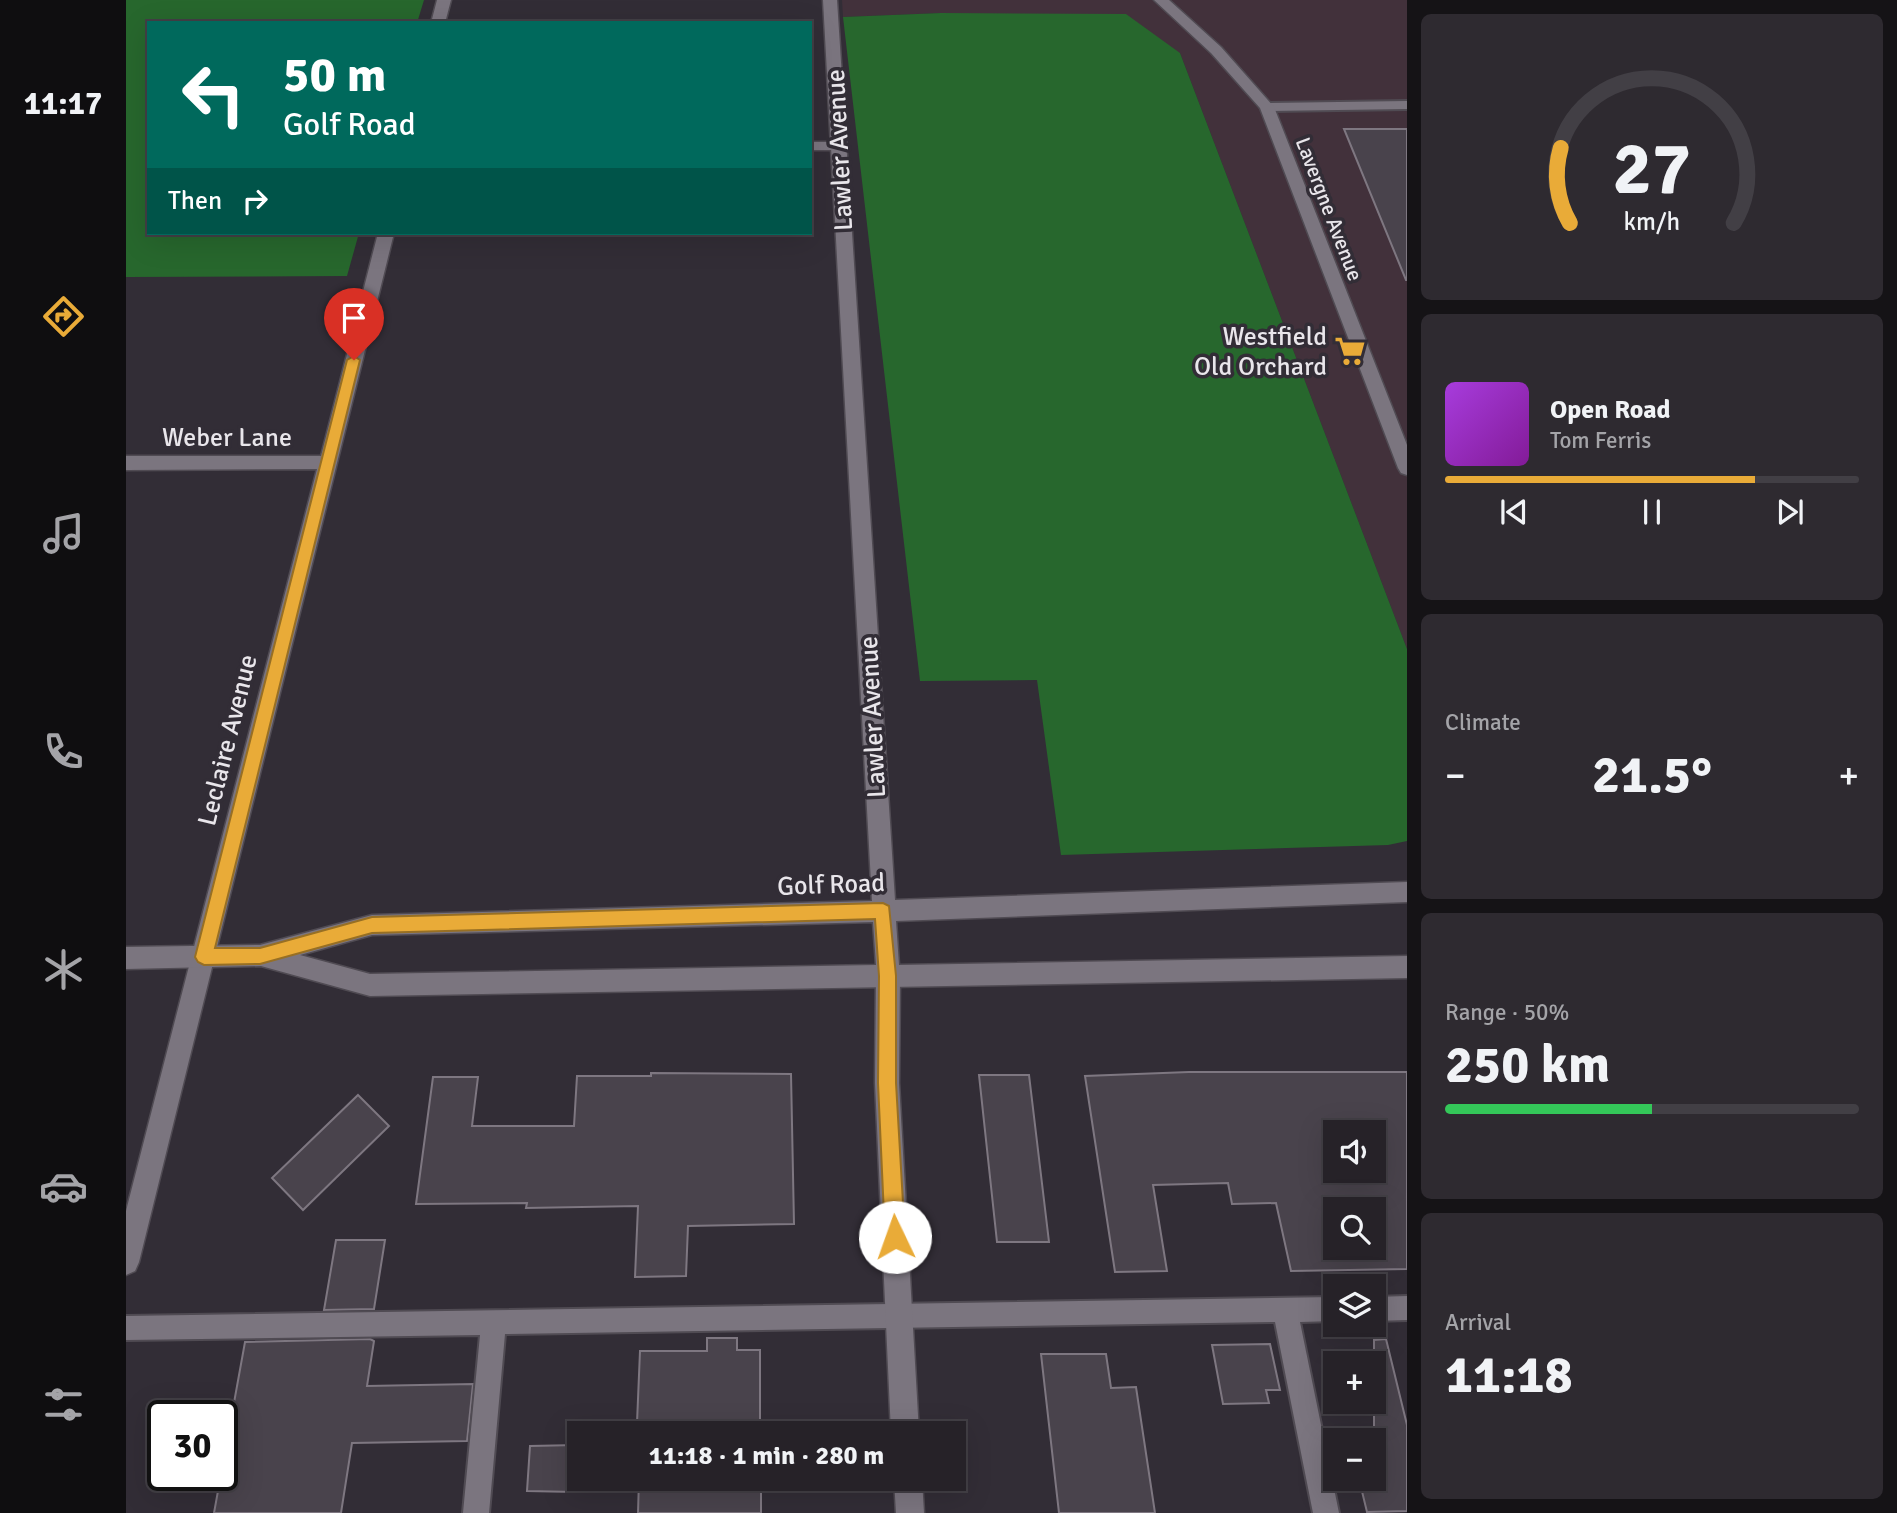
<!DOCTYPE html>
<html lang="en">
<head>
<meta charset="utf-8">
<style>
	body { margin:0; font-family:Signika,sans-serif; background:#2e2a30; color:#f1f3f6; height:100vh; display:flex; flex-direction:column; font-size:26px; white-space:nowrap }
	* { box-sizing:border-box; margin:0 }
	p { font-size:23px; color:#a4a4a8 }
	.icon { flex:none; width:38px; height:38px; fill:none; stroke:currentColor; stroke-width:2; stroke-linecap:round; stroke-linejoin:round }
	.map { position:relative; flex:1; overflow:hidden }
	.details { display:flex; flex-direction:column; gap:14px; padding:14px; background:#151316; width:490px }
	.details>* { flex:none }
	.banner { position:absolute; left:21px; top:21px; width:665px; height:214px; border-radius:0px; box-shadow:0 7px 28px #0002,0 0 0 2px #423f45; background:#00695c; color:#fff; overflow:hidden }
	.tools { position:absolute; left:1197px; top:1120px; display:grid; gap:14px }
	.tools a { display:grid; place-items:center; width:63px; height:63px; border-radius:0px; background:#262228; box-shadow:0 7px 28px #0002,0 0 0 2px #423f45; font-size:35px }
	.speed { position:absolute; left:21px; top:1400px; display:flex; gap:14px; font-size:35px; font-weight:700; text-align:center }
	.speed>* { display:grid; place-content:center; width:91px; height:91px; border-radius:50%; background:#262228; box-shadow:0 7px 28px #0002,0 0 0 2px #423f45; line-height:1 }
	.speed .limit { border:4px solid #111; border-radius:10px; background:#fff; color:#111 }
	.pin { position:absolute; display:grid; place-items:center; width:60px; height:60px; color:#fff; margin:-72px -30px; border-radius:50% 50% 50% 0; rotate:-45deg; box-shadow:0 0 7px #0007 }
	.pin .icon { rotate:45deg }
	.me { position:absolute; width:77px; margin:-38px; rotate:357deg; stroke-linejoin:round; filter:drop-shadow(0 0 5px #0008) }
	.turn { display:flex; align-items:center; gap:24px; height:147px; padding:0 21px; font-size:32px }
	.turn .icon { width:91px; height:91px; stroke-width:2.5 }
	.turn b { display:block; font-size:49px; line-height:60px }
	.then { display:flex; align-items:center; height:66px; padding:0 21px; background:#0003; gap:14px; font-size:26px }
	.big { font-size:52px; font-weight:700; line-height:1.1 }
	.details .widget { flex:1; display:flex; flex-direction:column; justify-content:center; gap:10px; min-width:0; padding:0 24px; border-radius:10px; background:#2e2a30 }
	.details .dial { align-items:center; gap:0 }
	.dial svg { height:182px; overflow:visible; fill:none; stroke:#423f45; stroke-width:7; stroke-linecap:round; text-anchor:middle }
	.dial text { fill:#f1f3f6; stroke:none }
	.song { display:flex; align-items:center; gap:21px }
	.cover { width:84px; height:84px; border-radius:10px; background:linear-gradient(135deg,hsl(280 70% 55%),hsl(290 70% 35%)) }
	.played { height:7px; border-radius:4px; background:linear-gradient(90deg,#e9ab38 75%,#423f45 75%) }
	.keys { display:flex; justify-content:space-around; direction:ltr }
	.heat { display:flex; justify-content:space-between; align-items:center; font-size:38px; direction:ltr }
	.charge { height:10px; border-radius:5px; background:linear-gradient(90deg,#34c759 50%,#423f45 0) }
	.trip { position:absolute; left:441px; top:1421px; width:399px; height:70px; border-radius:0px; background:#262228; box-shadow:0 7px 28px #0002,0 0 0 2px #423f45; font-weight:700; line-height:70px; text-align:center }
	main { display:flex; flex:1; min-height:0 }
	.menu { display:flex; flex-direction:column; width:126px; justify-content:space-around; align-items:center; background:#0f0e10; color:#a4a4a8 }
	.menu .icon { width:49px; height:49px }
	.menu .current { color:#e9ab38 }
	.menu b { font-size:32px; color:#f1f3f6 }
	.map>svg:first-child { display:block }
</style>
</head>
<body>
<main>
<nav class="menu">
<b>11:17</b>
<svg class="icon current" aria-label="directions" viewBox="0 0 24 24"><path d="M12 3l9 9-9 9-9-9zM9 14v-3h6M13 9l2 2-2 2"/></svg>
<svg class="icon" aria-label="music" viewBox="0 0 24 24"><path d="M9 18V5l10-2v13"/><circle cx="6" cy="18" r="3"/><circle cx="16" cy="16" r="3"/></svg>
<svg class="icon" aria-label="phone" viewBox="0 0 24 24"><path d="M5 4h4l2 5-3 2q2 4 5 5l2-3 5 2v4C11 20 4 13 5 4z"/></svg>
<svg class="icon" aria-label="climate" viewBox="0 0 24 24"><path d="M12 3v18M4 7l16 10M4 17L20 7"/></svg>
<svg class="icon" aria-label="car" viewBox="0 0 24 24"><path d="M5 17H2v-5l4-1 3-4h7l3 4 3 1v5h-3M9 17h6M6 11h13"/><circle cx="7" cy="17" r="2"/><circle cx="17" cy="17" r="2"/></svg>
<svg class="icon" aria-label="filters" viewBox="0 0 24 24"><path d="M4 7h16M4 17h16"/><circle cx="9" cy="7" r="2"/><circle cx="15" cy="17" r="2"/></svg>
</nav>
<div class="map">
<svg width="1281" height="1513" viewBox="0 0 1281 1513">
	<rect width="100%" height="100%" fill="#322d36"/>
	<path fill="#42313b" d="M 716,0 L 1281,0 L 1281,649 L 1054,53 L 815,13 L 717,17 Z"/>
	<path fill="#27672d" d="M 0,0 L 298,0 L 291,23 L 23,23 L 23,233 L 233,233 L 221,276 L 0,277 Z
		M 815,13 L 1000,14 L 1054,53 L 1281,649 L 1281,841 L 1262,845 L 935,855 L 911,680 L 794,681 L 717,17 Z"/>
	<path fill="#49434c" stroke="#7e7781" stroke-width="2" fill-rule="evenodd" d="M 1218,129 L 1281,129 L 1281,280 L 1280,280 Z
		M 1063,1072 L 1281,1072 L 1281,1269 L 1165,1271 L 1150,1203 L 1106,1204 L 1102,1183 L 1027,1185 L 1041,1271 L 989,1272 L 959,1076 ZM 1209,1132 L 1248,1132 L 1248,1171 L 1209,1171 ZM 1209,1209 L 1248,1209 L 1248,1248 L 1209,1248 Z
		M 525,1073 L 665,1074 L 668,1224 L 562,1226 L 560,1276 L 509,1277 L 512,1206 L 400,1208 L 401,1203 L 290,1204 L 307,1077 L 352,1077 L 346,1126 L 448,1126 L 451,1076 L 525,1076 Z
		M 853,1075 L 903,1075 L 923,1242 L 871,1242 Z
		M 232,1095 L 263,1126 L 177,1210 L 146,1178 Z
		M 210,1240 L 259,1240 L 248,1309 L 198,1310 Z
		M 581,1338 L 611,1338 L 611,1350 L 634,1350 L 634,1433 L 514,1433 L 515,1423 L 511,1423 L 514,1351 L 581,1351 Z
		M 244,1339 L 248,1341 L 241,1386 L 347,1384 L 341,1441 L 226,1443 L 215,1513 L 88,1513 L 119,1342 Z
		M 1260,1339 L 1281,1425 L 1281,1511 L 1241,1512 L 1233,1479 L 1248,1479 L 1248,1340 Z
		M 1144,1344 L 1154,1390 L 1140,1390 L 1143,1403 L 1097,1404 L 1086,1345 Z
		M 915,1354 L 980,1354 L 985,1388 L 1010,1387 L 1029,1513 L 933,1513 Z
		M 451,1445 L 449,1492 L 401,1491 L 404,1446 Z
		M 513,1479 L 635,1479 L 635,1513 L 512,1513 Z"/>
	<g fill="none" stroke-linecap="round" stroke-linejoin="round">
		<g stroke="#504b53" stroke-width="4">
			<path id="lane" d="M 1281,101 L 1281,109 L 1141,111 L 1134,107 L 1141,103 Z
				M 1281,1296 L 1281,1320 L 1248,1321 L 1248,1297 Z
				M 1209,1297 L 1209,1321 L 1174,1322 L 1213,1513 L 1187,1513 L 1149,1322 L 379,1334 L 363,1513 L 337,1513 L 354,1335 L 0,1340 L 0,1316 Z"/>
		</g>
		<g stroke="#504b53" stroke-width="3">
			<path id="street" d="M 311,0 L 325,0 L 319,23 L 305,23 Z
				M 684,142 L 713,142 L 720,146 L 713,150 L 684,150 Z
				M 252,233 L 268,233 L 13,1262 L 9,1271 L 0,1275 L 0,1211 L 191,469 L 0,470 L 0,456 L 195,456 Z
				M 762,965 L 770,968 L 774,976 L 773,1083 L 793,1433 L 765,1433 L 749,1083 L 750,976 L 754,968 Z
				M 768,1479 L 796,1479 L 798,1513 L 770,1513 Z"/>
		</g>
		<g stroke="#504b53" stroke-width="3">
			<path id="secondary" d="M 697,0 L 711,0 L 769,900 L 1281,882 L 1281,902 L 770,921 L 773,965 L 1281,956 L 1281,978 L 244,996 L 135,966 L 0,969 L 0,947 L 134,945 L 246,915 L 746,901 ZM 747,922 L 750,965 L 244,974 L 174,955 L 246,935 Z
				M 1028,0 L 1043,0 L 1095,47 L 1148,107 L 1281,445 L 1281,475 L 1275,473 L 1272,468 L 1134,108 L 1085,53 Z"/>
		</g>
		<use href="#lane" fill="#7b757f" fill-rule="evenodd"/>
		<use href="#street" fill="#7b757f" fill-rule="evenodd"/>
		<use href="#secondary" fill="#7b757f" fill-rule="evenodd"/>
	</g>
	<path fill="#e9ab38" stroke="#976f24" stroke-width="2" d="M 228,356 L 234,360 L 89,948 L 134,948 L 246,917 L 757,903 L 763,906 L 770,976 L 770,1083 L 779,1237 L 776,1244 L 769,1247 L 762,1244 L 759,1237 L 752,1083 L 753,976 L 749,919 L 246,933 L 134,964 L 78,965 L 72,962 L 69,957 L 221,360 Z"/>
	<defs>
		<g id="supermarket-bare" transform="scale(2.415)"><path d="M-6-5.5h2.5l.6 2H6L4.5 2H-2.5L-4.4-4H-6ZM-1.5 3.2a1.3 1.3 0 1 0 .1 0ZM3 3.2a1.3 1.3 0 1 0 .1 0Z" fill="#e9ab38" stroke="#322d36" stroke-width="2.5" paint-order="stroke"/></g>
	</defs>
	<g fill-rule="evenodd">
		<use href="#supermarket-bare" x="1224" y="351"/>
	</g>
	<g text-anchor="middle" stroke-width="7" stroke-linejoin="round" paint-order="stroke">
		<g font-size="21" fill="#e9e6eb" stroke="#322d36">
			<text transform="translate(1203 209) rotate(69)" y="7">Lavergne Avenue</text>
		</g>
		<g font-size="26" fill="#e9e6eb" stroke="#322d36">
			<text transform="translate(713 150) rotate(-93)" y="9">Lawler Avenue</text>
			<text x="101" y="446">Weber Lane</text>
			<text transform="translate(746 717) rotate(-93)" y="9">Lawler Avenue</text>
			<text transform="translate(101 740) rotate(-76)" y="9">Leclaire Avenue</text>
			<text transform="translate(705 884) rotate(-2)" y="9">Golf Road</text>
		</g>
		<g font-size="26" fill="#e9e6eb" stroke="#322d36" text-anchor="end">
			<text x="1201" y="345">Westfield<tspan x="1201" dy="30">Old Orchard</tspan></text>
		</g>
	</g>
</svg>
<div class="tools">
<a><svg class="icon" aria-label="sound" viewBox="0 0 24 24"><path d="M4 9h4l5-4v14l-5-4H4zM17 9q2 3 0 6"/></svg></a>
<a><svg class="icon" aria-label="search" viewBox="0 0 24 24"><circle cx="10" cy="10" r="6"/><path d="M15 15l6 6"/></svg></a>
<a><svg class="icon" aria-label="layers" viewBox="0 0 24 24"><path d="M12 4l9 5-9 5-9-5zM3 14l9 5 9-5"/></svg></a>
<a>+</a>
<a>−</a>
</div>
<div class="speed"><div class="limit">30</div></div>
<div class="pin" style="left:228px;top:360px;background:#d93025"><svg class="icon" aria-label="arrive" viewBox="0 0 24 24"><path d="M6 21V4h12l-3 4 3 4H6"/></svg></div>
<svg class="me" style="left:769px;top:1237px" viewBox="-20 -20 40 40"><circle r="19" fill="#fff"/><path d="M0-13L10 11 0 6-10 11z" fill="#e9ab38"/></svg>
<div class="trip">11:18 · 1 min · 280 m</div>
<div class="banner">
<div class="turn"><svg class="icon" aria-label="left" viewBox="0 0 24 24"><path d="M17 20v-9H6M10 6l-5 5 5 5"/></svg><div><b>50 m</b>Golf Road</div></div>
<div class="then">Then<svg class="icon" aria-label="right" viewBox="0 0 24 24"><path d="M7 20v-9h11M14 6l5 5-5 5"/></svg></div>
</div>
</div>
<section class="details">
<div class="widget dial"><svg viewBox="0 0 100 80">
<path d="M14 69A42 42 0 1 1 86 69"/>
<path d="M14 69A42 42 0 0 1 10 36" stroke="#e9ab38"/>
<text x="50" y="56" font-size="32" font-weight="700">27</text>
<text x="50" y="72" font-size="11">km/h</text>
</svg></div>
<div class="widget">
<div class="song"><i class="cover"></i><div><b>Open Road</b><p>Tom Ferris</p></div></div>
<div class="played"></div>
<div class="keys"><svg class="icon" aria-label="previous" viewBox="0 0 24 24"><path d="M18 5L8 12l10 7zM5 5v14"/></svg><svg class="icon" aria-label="pause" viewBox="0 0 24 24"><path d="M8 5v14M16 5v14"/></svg><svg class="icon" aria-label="next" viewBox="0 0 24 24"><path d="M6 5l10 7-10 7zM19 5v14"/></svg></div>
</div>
<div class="widget"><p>Climate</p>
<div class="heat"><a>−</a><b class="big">21.5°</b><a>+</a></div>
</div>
<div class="widget"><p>Range · 50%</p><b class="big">250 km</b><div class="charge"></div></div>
<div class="widget"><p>Arrival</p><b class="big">11:18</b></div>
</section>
</main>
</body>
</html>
